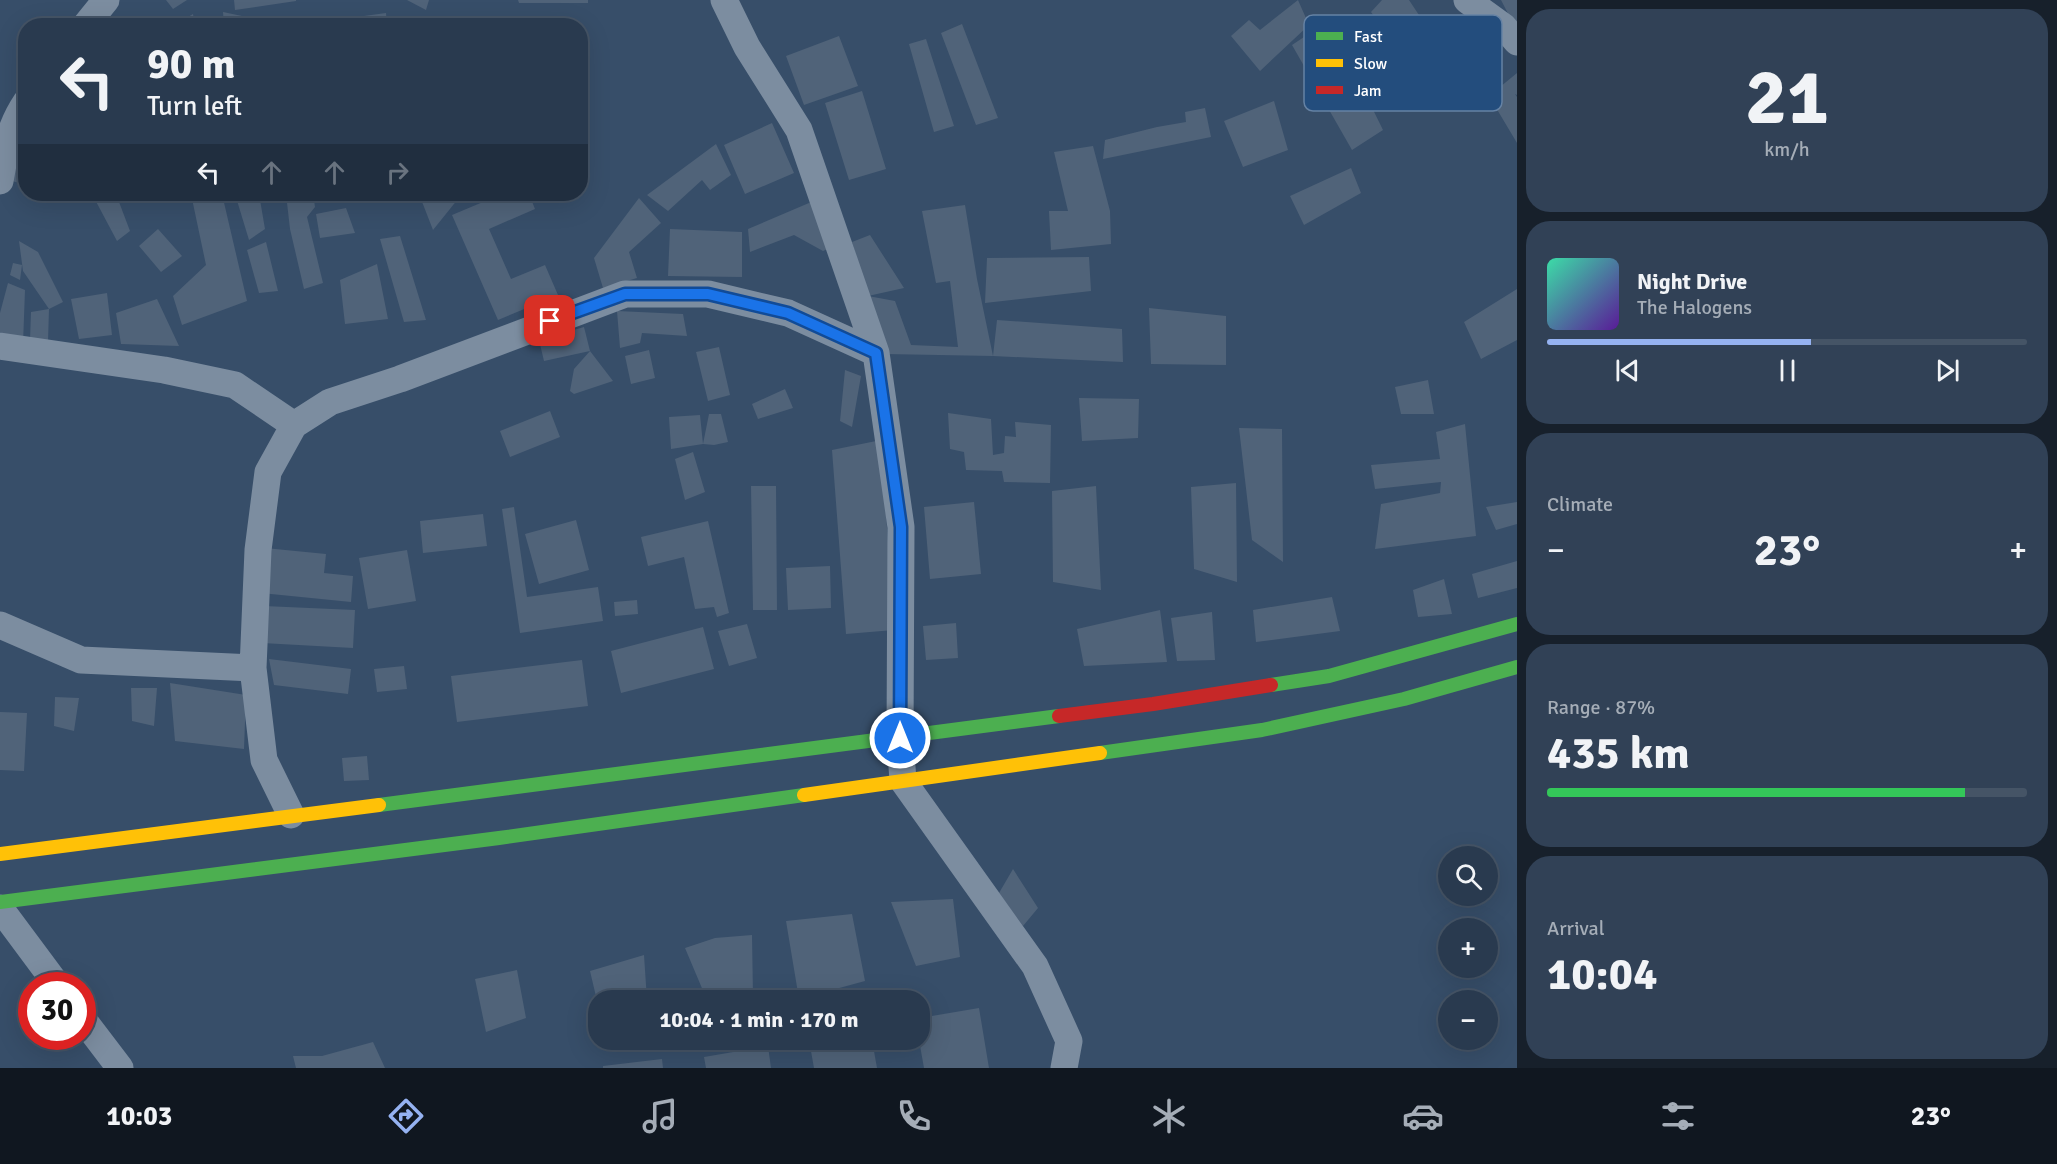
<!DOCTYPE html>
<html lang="en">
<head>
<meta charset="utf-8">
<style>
	body { margin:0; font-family:Signika,sans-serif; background:#314156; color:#f1f3f6; height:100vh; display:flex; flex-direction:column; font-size:22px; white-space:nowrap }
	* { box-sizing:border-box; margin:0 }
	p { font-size:20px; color:#a5adb7 }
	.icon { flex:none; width:33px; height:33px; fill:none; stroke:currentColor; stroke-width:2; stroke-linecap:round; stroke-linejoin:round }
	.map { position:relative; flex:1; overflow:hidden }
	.sheet { display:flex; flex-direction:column; gap:9px; padding:9px; background:#17202b; width:540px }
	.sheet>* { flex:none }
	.top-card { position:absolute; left:18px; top:18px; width:570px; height:183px; border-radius:24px; box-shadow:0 6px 24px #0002,0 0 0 2px #455466; background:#293a4f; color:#f1f3f6; overflow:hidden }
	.buttons { position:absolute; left:1438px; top:846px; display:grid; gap:12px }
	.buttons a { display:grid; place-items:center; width:60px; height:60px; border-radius:50%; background:#293a4f; box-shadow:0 6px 24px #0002,0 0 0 2px #455466; font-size:30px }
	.speed { position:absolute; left:18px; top:972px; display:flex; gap:12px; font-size:30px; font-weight:700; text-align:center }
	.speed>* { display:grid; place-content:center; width:78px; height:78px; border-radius:50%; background:#293a4f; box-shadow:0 6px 24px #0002,0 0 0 2px #455466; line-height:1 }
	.speed .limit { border:9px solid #d22; background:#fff; color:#111 }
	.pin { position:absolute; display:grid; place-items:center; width:51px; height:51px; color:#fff; margin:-26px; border-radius:12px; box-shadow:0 3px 9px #0006 }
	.me { position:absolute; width:66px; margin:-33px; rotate:0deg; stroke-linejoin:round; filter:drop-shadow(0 0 4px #0008) }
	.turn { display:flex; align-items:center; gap:21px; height:126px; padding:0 30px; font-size:27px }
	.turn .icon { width:78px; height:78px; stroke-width:2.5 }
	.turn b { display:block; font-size:42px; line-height:51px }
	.lanes { display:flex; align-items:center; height:57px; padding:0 30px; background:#0003; justify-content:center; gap:30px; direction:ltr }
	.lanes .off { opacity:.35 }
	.big { font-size:45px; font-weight:800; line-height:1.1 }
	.sheet .tile { flex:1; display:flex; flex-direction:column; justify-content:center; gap:9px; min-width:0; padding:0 21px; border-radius:24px; background:#314156 }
	.sheet .dial { align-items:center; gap:0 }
	.dial b { font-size:78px; line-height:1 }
	.song { display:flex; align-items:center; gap:18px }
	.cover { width:72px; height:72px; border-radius:9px; background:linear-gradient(135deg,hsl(160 70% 55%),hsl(270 70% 35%)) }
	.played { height:6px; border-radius:3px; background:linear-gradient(90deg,#95b2f1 55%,#455466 55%) }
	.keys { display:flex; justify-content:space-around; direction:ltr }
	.heat { display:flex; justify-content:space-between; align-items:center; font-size:33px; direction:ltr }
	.charge { height:9px; border-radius:4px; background:linear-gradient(90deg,#34c759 87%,#455466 0) }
	.trip { position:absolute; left:588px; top:990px; width:342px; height:60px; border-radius:24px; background:#293a4f; box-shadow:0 6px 24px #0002,0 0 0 2px #455466; font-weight:800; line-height:60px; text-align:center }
	.tabs { display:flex; height:96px; justify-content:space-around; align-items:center; background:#101720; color:#a5adb7 }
	.tabs .icon { width:42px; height:42px }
	.tabs .on { color:#95b2f1 }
	.tabs b { font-size:27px; color:#f1f3f6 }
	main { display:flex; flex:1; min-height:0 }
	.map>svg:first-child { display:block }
</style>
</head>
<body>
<main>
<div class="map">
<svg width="1517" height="1068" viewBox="0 0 1517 1068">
	<rect width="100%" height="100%" fill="#374e69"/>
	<path fill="#506379" d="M 166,0 L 187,0 L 173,9 Z
		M 234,0 L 296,0 L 296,1 L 235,10 Z
		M 407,0 L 429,0 L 426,10 Z
		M 518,0 L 588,0 L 588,3 L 519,3 Z
		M 1298,0 L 1309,25 L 1260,71 L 1231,36 L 1249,20 L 1260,30 Z
		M 1382,0 L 1409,0 L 1458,74 L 1432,98 L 1371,12 Z
		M 1501,0 L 1517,0 L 1517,31 Z
		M 223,12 L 242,16 L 243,26 L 224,26 Z
		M 386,13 L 387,26 L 328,26 L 327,21 Z
		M 193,14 L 195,26 L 173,26 Z
		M 962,24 L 998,118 L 976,125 L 941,33 Z
		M 1313,31 L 1335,63 L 1350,63 L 1383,130 L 1352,150 L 1292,45 Z
		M 839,36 L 858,86 L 804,105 L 786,56 Z
		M 926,39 L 954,126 L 934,132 L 909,44 Z
		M 1517,73 L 1517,95 L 1515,94 L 1517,97 L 1517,143 L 1489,96 Z
		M 862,91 L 886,169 L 849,180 L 825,103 Z
		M 1274,101 L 1288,150 L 1243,167 L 1224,121 Z
		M 1205,108 L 1211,137 L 1103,159 L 1105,140 L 1157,127 L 1186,122 L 1185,112 Z
		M 772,123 L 794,173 L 745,194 L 724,145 Z
		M 18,131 L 26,133 L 26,184 L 11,181 Z
		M 716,144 L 731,175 L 710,190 L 702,180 L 668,211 L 647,195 Z
		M 1093,146 L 1110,211 L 1111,244 L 1051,250 L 1049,211 L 1068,211 L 1054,152 Z
		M 1351,168 L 1361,193 L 1304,225 L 1290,196 Z
		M 92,194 L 116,194 L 130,231 L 117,241 Z
		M 191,194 L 222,194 L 247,301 L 182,325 L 173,296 L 206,265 Z
		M 235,194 L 259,194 L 265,229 L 249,240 Z
		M 286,194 L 313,194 L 315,207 L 307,217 L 323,283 L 304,289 L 290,229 Z
		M 357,194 L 386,194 L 387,196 L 359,202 Z
		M 419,194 L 462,194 L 433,230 Z
		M 502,194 L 529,194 L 535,209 L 489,229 L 511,279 L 545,265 L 558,295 L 498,320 L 452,215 Z
		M 639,198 L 661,223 L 629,252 L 637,278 L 603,288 L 594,258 Z
		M 816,200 L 830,248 L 823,251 L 794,235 L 750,252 L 748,229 Z
		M 965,205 L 977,279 L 993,356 L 885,354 L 868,296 L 895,301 L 911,345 L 958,347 L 950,281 L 936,283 L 922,211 Z
		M 346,208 L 355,233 L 320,238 L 316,214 Z
		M 158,229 L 182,256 L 161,272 L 139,246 Z
		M 670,229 L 742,232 L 742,277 L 668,276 Z
		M 870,235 L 904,288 L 868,296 L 852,242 Z
		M 400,236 L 426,320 L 404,322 L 380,239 Z
		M 19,241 L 38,252 L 63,302 L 49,309 L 23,271 Z
		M 266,242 L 278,291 L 259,293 L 247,250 Z
		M 1089,257 L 1091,291 L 985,303 L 987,258 Z
		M 13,263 L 22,265 L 20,280 L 10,275 Z
		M 377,264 L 388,319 L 345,324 L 340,280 Z
		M 8,283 L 25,290 L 23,344 L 0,332 L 0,313 Z
		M 1517,289 L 1517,340 L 1481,359 L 1464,322 Z
		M 107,293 L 112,335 L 79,339 L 71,299 Z
		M 157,299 L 179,346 L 121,344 L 116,313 Z
		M 1149,308 L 1226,316 L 1226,365 L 1151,364 Z
		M 49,309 L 48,342 L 30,340 L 31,312 Z
		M 617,311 L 683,314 L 687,336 L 642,333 L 640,343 L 620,348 Z
		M 997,320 L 1122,329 L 1123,362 L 993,356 Z
		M 584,327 L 590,351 L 544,361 L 539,340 Z
		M 719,347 L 730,395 L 708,401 L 696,352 Z
		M 649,350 L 655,378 L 631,384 L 625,356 Z
		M 590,351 L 613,381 L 574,394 L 570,391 L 574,369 Z
		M 845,370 L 861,376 L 852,427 L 840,421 Z
		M 1428,380 L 1434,414 L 1401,414 L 1395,387 Z
		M 785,389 L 793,408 L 758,419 L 752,404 Z
		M 1079,398 L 1139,399 L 1138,438 L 1082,441 Z
		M 550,411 L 560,437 L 510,457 L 500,431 Z
		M 948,413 L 991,419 L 993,455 L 1004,453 L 1005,436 L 1016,437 L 1015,422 L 1051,425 L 1050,483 L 1004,482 L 1002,471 L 966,470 L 964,452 L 950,449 Z
		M 709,414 L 721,414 L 728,442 L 714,445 L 703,444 Z
		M 700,415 L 703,444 L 671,449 L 669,417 Z
		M 1465,424 L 1476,536 L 1375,549 L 1381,504 L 1440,493 L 1441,482 L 1375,489 L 1371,465 L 1440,459 L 1436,432 Z
		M 1239,428 L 1282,429 L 1283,562 L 1252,540 Z
		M 881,440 L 894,630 L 846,634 L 832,450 Z
		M 693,452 L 705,492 L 685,500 L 675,459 Z
		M 1236,483 L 1237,582 L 1194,569 L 1191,487 Z
		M 751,486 L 776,486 L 777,610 L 753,610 Z
		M 1096,486 L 1101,590 L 1053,582 L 1052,491 Z
		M 974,502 L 981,574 L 930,579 L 924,507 Z
		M 1517,502 L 1517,524 L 1496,530 L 1486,507 Z
		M 514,507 L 527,597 L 598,587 L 603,621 L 520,633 L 502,509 Z
		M 483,514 L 487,546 L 423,553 L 420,521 Z
		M 576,520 L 589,570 L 539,584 L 525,534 Z
		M 708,521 L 729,613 L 717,617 L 714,607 L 695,609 L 684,557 L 648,566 L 641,537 Z
		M 265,548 L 326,554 L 324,573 L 353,576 L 351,602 L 261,593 Z
		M 407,550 L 416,601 L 368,609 L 359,558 Z
		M 1517,561 L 1517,588 L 1478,598 L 1472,574 Z
		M 830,566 L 831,608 L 788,610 L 786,568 Z
		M 1444,579 L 1452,614 L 1418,617 L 1413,590 Z
		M 1332,597 L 1340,631 L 1256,642 L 1253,610 Z
		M 637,600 L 638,614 L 615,616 L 614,602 Z
		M 264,606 L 355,610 L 353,648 L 262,643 Z
		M 1160,610 L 1167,662 L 1084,666 L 1077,629 Z
		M 1212,612 L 1215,660 L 1177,661 L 1171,618 Z
		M 956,623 L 958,658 L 926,660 L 923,626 Z
		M 747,624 L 757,658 L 729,666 L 718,631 Z
		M 703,627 L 714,669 L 621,693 L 611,651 Z
		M 269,659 L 351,669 L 348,694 L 274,685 Z
		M 582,660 L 588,706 L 457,722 L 451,676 Z
		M 404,666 L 407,689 L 377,692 L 374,669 Z
		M 170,683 L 246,695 L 244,749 L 175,741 Z
		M 131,688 L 157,688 L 154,726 L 132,721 Z
		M 55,697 L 79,698 L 74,731 L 54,726 Z
		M 0,712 L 27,713 L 24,771 L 0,770 Z
		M 367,756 L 369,780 L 344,781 L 342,758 Z
		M 1013,869 L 1038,908 L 1023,926 L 999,893 Z
		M 953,899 L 960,957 L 916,966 L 891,902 Z
		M 852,914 L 865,981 L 799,999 L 786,921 Z
		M 752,935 L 753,996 L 704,993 L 685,948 L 715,938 Z
		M 644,955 L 647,1000 L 598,1000 L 598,1005 L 590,971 Z
		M 517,970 L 526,1018 L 486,1032 L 475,979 Z
		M 979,1008 L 989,1068 L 924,1068 L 919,1040 L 920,1018 Z
		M 809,1040 L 872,1040 L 877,1068 L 814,1068 Z
		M 373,1042 L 385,1068 L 296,1068 L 293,1056 L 322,1056 Z
		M 768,1046 L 771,1068 L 706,1068 L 704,1057 Z
		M 662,1059 L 663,1068 L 603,1068 L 603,1066 Z"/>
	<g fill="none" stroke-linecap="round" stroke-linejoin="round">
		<path stroke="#7c8da0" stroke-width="27" d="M 724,0 L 747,47 L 799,130 L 876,353 L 901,527 L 900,738 L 903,781 L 1035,966 L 1069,1041 L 1064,1068
			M 1467,0 L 1504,27 L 1517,42
			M 85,26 L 106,0
			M 0,181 C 5,152 9,127 26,102
			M 0,346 L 164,370 L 235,385 L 294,425
			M 0,625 L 81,660 L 253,668
			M 291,815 L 264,760 L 253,668 L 258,550 L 268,472 L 294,425 L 330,402 L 400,379 L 625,294 L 708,294 L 788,313 L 876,353
			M 0,908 L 58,986
			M 82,1018 L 120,1068"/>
		<path stroke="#4caf50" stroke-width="14" d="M 1271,685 L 1329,676 L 1517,624
			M 1100,753 L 1262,730 L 1404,699 L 1517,667
			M 379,805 L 1059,716
			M 0,902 L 499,838 L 804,795"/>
		<path stroke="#ffc107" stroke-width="14" d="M 804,795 L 1100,753
			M 0,854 L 379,805"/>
		<path stroke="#c62828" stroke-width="14" d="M 1059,716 L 1153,704 L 1271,685"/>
	</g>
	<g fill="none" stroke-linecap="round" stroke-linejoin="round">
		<g stroke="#114b97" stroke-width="15">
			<path id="route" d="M 550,321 L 625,294 L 708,294 L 788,313 L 876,353 L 901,527 L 900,738"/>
		</g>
		<use href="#route" stroke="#1a73e8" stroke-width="10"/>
	</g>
	<rect x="1304" y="15" width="198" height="96" rx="9" fill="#234d7d" stroke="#6582a4" stroke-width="1.5"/>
	<rect x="1316" y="32" width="27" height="8" fill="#4caf50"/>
	<rect x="1316" y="59" width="27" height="8" fill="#ffc107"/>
	<rect x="1316" y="86" width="27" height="8" fill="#c62828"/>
	<g font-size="16" fill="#fff">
		<text x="1354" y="42">Fast</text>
		<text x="1354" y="69">Slow</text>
		<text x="1354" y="96">Jam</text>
	</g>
</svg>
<div class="buttons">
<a><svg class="icon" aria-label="search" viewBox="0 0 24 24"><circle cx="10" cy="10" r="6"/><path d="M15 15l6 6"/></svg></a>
<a>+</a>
<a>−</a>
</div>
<div class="speed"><div class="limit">30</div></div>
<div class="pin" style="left:550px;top:321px;background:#d93025"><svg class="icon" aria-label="arrive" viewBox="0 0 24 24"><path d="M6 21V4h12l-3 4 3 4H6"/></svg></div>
<svg class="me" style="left:900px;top:738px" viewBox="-20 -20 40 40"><circle r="17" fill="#1a73e8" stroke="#fff" stroke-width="3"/><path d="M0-11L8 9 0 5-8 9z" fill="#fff"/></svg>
<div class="trip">10:04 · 1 min · 170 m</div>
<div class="top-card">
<div class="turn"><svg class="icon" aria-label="left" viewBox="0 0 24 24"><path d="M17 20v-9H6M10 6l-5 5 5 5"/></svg><div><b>90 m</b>Turn left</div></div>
<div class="lanes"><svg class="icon" aria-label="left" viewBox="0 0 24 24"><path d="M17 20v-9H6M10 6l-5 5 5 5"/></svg><svg class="icon off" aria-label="ahead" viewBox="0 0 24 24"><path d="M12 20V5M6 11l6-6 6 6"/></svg><svg class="icon off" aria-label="ahead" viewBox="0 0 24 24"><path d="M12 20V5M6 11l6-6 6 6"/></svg><svg class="icon off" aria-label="right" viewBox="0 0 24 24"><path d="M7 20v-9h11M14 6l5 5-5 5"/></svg></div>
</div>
</div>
<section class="sheet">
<div class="tile dial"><b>21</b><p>km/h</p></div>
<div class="tile">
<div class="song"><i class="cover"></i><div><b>Night Drive</b><p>The Halogens</p></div></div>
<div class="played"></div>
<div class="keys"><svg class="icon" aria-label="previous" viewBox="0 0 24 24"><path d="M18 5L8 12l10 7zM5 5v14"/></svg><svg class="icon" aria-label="pause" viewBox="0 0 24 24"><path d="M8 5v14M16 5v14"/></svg><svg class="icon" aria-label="next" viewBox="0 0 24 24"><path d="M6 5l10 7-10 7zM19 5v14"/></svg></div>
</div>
<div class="tile"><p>Climate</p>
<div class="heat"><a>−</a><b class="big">23°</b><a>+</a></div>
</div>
<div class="tile"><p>Range · 87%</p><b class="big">435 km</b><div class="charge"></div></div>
<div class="tile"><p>Arrival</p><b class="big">10:04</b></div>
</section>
</main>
<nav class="tabs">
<b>10:03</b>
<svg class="icon on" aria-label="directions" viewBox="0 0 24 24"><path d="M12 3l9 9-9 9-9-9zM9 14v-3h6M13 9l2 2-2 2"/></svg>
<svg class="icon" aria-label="music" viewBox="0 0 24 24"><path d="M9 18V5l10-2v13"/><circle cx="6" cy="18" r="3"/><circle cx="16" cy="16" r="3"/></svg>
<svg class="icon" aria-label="phone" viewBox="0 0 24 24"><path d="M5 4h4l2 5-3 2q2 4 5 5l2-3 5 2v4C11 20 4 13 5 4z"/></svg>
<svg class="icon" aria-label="climate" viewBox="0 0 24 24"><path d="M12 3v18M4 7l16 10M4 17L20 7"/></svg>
<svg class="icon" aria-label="car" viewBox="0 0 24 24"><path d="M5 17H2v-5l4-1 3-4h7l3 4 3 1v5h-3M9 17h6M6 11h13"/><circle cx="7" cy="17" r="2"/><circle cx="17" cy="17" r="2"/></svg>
<svg class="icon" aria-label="filters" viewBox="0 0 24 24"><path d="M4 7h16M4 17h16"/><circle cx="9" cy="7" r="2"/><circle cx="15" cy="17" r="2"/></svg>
<b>23°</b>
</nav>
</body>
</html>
